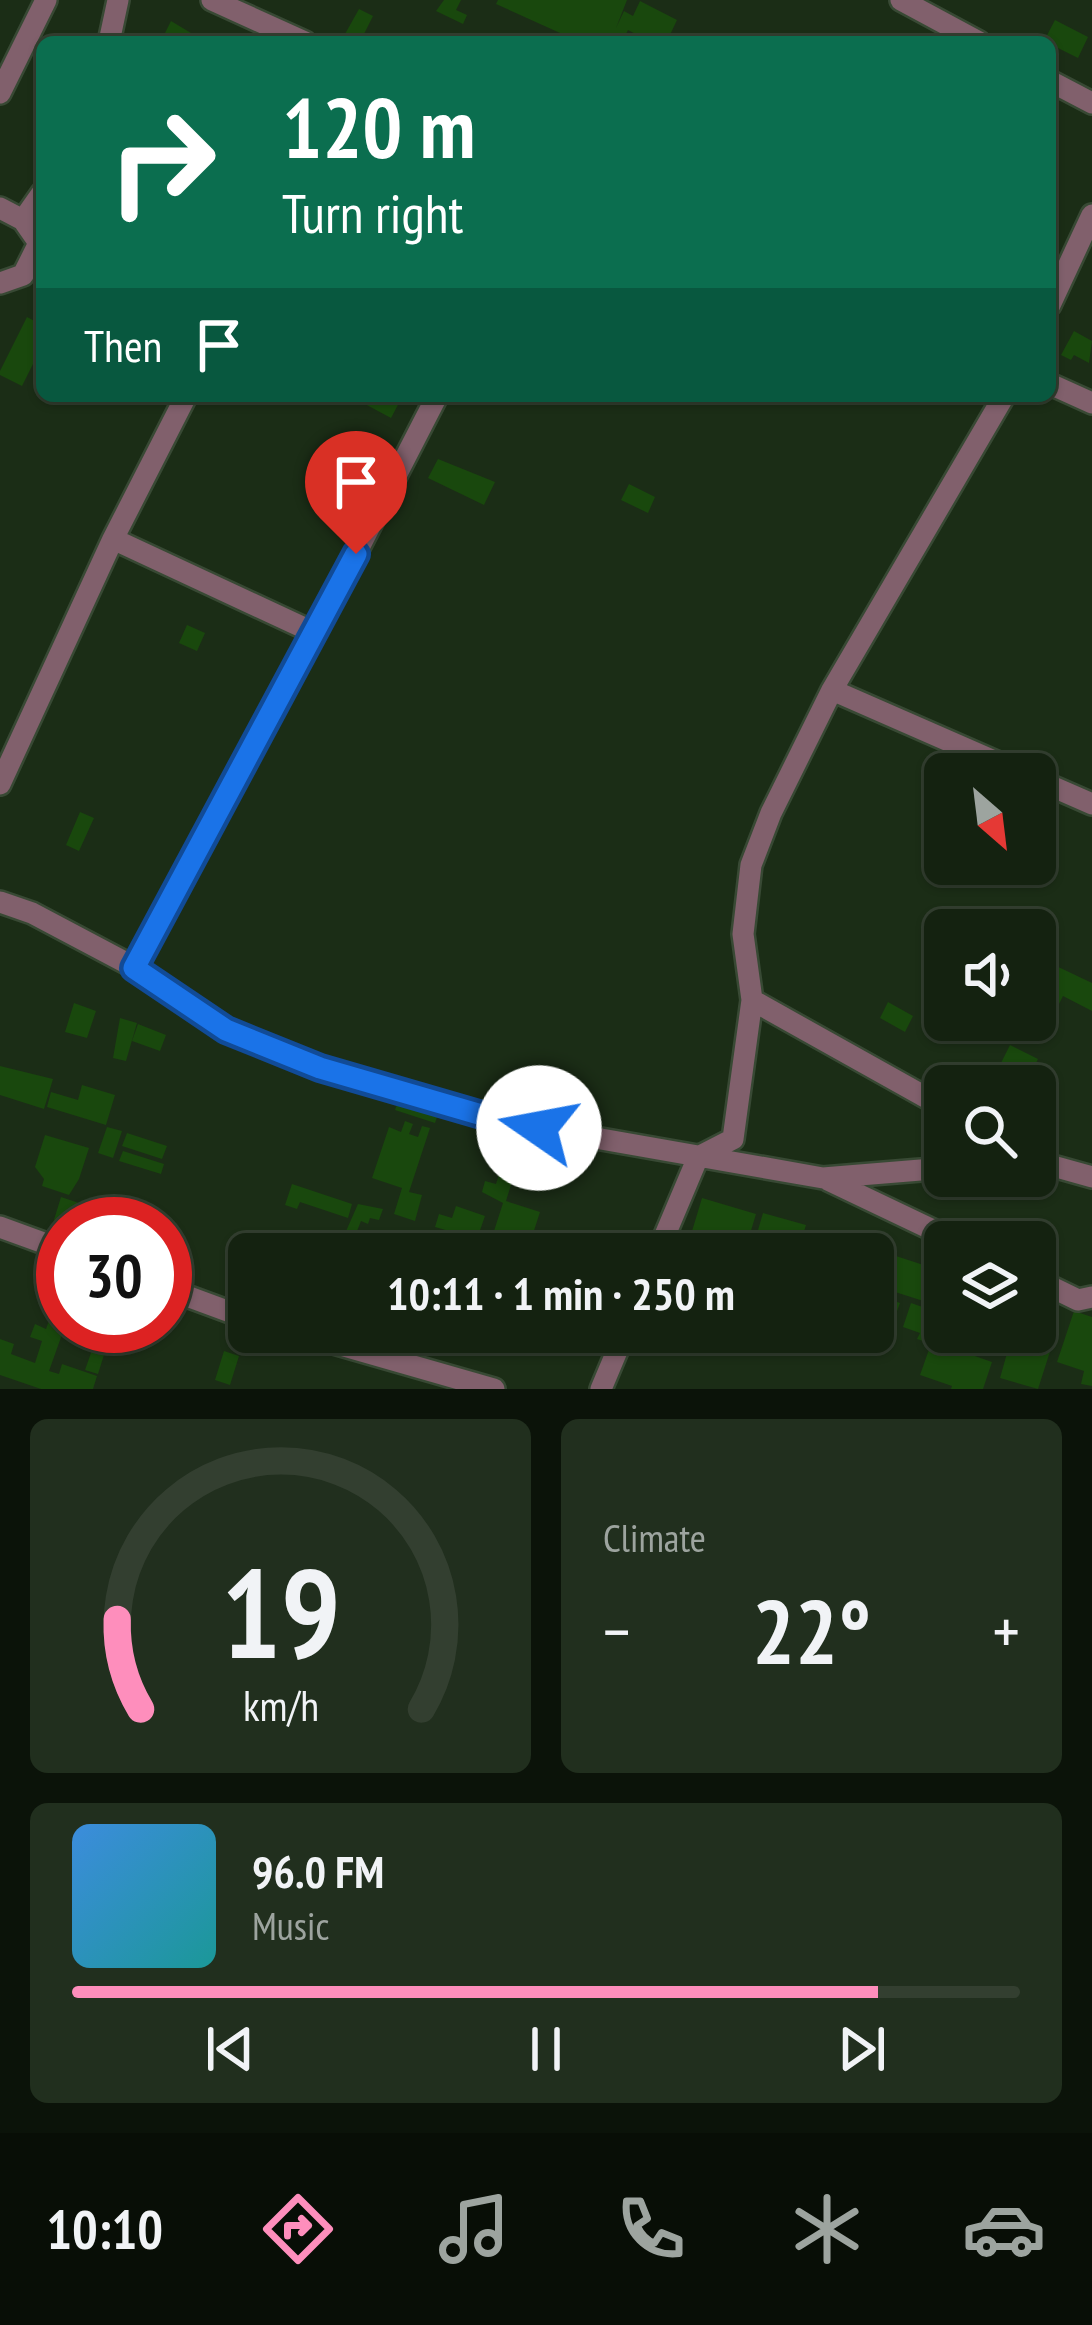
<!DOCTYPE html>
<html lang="en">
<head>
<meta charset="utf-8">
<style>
	body { margin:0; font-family:"PT Sans Narrow",sans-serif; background:#212f1e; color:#f1f3f6; height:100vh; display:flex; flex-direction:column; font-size:45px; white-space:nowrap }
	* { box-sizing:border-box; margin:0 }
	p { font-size:39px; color:#9da49f }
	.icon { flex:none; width:66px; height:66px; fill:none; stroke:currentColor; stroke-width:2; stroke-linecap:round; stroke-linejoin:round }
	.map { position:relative; height:1389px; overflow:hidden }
	.drawer { display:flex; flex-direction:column; gap:30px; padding:30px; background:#0b1309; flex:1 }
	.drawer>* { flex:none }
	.top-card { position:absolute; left:36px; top:36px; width:1020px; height:366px; border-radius:18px; box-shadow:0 3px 9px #0004,0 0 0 3px #333f30; background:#0b6e4f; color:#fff; overflow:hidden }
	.needle { width:78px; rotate:152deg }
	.buttons { position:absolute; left:924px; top:753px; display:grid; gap:24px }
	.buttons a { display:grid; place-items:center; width:132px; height:132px; border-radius:18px; background:#142210; box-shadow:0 3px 9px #0004,0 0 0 3px #333f30; font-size:60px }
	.speed { position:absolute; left:36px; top:1197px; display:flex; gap:24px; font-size:60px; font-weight:700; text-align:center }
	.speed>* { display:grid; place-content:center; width:156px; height:156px; border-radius:50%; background:#142210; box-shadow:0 3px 9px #0004,0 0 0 3px #333f30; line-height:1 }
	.speed .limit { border:18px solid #d22; background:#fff; color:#111 }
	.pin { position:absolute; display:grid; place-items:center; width:102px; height:102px; color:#fff; margin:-123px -51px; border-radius:50% 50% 50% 0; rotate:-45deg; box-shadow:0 0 12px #0007 }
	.pin .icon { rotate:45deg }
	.me { position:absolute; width:132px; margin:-66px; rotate:282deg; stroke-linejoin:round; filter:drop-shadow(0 0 9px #0008) }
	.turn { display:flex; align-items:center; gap:42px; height:252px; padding:0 48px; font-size:54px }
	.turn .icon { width:156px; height:156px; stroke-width:2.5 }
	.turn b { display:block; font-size:84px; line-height:102px }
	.then { display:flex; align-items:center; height:114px; padding:0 48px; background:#0003; gap:24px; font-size:45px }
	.big { font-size:90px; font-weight:800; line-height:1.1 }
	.drawer .card { flex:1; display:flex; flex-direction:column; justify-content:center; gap:18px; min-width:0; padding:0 42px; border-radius:18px; background:#212f1e }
	.drawer .dial { align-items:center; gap:0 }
	.dial svg { height:312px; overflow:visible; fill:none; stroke:#333f30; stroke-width:7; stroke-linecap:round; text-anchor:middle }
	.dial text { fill:#f1f3f6; stroke:none }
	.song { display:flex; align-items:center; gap:36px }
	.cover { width:144px; height:144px; border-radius:18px; background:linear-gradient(135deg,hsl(210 70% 55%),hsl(180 70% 35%)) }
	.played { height:12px; border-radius:6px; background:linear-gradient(90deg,#fe8ebc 85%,#333f30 85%) }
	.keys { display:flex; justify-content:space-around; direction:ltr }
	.heat { display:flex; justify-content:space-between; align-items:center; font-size:66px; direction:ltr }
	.drawer .tiles { flex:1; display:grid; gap:30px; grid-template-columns:1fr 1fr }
	.card:last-child { grid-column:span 2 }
	.trip { position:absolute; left:228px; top:1233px; width:666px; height:120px; border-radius:18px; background:#142210; box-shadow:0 3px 9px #0004,0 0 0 3px #333f30; font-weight:800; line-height:120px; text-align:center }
	.tab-bar { display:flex; height:192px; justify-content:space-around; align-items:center; background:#080e06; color:#9da49f }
	.tab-bar .icon { width:84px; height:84px }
	.tab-bar .selected { color:#fe8ebc }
	.tab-bar b { font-size:54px; color:#f1f3f6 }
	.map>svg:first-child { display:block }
</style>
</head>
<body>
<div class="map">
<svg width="1092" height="1389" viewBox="0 0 1092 1389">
	<rect width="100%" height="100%" fill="#1b2d16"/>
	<path fill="#19480d" d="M 444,0 L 461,0 L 456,10 L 467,15 L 463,24 L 436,11 Z
		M 498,0 L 627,0 L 616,28 L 624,11 L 633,16 L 640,1 L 677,20 L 669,37 L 679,42 L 651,42 L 628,30 L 622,42 L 610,37 L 608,42 L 580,42 L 496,4 Z
		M 359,9 L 373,16 L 360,42 L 345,34 Z
		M 1055,20 L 1088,37 L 1078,58 L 1044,41 Z
		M 171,21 L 196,36 L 193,42 L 162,39 Z
		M 27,317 L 42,325 L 42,361 L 36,358 L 22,386 L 0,375 L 0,371 Z
		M 1074,331 L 1092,341 L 1089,363 L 1074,355 L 1071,360 L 1061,355 Z
		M 350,396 L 391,396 L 400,401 L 391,418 Z
		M 438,459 L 495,482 L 484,505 L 428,478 Z
		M 629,484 L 655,497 L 648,513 L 621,500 Z
		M 187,625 L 205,633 L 197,651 L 179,643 Z
		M 80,812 L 94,818 L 79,851 L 66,845 Z
		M 1035,936 L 1059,948 L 1051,963 L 1035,955 Z
		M 1050,963 L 1092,983 L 1092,1011 L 1063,996 L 1052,1018 L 1035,1009 L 1035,994 Z
		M 888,1002 L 913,1016 L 905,1032 L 880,1018 Z
		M 74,1003 L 96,1011 L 87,1038 L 65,1032 Z
		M 120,1018 L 137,1023 L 126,1061 L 113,1058 Z
		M 138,1024 L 166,1035 L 160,1051 L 132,1041 Z
		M 1010,1045 L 1038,1059 L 1025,1086 L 1014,1086 L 994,1077 Z
		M 0,1066 L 53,1079 L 44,1109 L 0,1095 Z
		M 82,1085 L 115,1095 L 106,1125 L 47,1107 L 51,1092 L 78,1100 Z
		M 398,1101 L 438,1114 L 435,1123 L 395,1110 Z
		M 405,1121 L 413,1124 L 409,1134 L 418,1137 L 422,1126 L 430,1128 L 409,1192 L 422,1195 L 415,1221 L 394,1214 L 402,1188 L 372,1178 L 389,1127 L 401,1132 Z
		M 107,1127 L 122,1131 L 113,1158 L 98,1153 Z
		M 127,1133 L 167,1146 L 162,1159 L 122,1146 Z
		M 45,1135 L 89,1148 L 79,1179 L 69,1195 L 42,1186 L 44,1179 L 35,1167 Z
		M 123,1151 L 164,1164 L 161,1174 L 119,1161 Z
		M 501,1168 L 515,1172 L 506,1201 L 540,1212 L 530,1243 L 494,1231 L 503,1203 L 482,1192 L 485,1181 L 496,1184 Z
		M 292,1184 L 352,1204 L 348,1218 L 300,1202 L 297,1209 L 285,1205 Z
		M 61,1197 L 79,1203 L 73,1224 L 53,1223 Z
		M 702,1198 L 756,1214 L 744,1254 L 686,1251 Z
		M 358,1204 L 383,1209 L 379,1220 L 370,1218 L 368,1224 L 361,1221 L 353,1241 L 343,1238 Z
		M 456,1206 L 485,1216 L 477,1239 L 435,1227 L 439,1214 L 452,1218 Z
		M 763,1213 L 806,1225 L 797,1254 L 751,1254 Z
		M 368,1232 L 408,1244 L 406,1251 L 352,1254 L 354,1246 L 362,1249 Z
		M 853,1242 L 945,1272 L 936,1305 L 873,1285 L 873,1254 L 849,1254 Z
		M 45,1281 L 63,1287 L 65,1326 L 49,1371 L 59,1374 L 62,1364 L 97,1376 L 93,1389 L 41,1389 L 0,1375 L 0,1339 L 14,1344 L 11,1354 L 35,1363 L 42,1341 L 30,1337 L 35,1324 L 46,1329 L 53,1309 L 38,1304 Z
		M 873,1293 L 900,1303 L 892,1325 L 873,1318 Z
		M 911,1303 L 940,1313 L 929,1343 L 917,1339 L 920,1333 L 903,1327 Z
		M 1074,1311 L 1092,1317 L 1092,1386 L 1081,1384 L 1084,1371 L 1057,1362 Z
		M 78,1326 L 113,1326 L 98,1374 L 85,1370 L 98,1333 Z
		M 1035,1329 L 1055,1336 L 1038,1389 L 1000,1378 L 1013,1332 L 1035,1332 Z
		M 932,1341 L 992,1362 L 983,1389 L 951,1389 L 952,1386 L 920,1375 Z
		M 224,1351 L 239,1356 L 230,1385 L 215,1380 Z"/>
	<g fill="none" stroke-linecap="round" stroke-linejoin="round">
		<g stroke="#384934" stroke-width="26">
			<path id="minor" d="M 212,0 L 305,42
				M 901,0 L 979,42
				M 109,42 L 118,0
				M 1050,81 L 1092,103
				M 0,93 L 46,0
				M 0,208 L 23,220 L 39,243 L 23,275 L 0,283
				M 23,220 L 42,193
				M 1050,305 L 1092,215
				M 1050,384 L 1092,403
				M 113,539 L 315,633
				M 832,690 L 1024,774
				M 1035,779 L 1092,804
				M 0,784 L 113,539 L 186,396
				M 0,902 L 32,913 L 134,967 L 226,1029 L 320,1068 L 499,1121 L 823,1178 L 945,1168
				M 134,967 L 315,633 L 437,396
				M 752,1000 L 945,1108
				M 1035,1161 L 1092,1177
				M 828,1180 L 958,1242
				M 0,1227 L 63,1250
				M 657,1254 L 698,1157 L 733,1139 L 752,1000 L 743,934 L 751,865 L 771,813 L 832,690 L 1004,396
				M 1035,1279 L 1078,1300 L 1092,1297
				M 165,1288 L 249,1319
				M 295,1332 L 494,1389
				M 601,1389 L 625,1332"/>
		</g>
		<use href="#minor" stroke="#81606c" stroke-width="21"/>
	</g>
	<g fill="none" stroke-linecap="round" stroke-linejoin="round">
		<g stroke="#114b97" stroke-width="30">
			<path id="route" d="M 356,554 L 134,968 L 226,1030 L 320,1068 L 499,1120 L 539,1128"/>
		</g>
		<use href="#route" stroke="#1a73e8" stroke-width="21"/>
	</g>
</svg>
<div class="buttons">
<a><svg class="needle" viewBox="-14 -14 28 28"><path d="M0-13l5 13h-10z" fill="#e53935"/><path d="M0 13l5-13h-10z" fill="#9da49f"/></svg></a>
<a><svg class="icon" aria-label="sound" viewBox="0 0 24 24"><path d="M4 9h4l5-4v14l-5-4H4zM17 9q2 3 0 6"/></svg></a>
<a><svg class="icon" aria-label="search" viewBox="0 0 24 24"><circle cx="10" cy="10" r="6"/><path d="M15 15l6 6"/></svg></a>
<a><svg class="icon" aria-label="layers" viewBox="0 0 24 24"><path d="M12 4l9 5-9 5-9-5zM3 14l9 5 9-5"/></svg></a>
</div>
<div class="speed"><div class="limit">30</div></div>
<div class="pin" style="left:356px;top:554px;background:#d93025"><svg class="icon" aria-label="arrive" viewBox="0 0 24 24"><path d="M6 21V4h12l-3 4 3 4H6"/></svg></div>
<svg class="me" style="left:539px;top:1128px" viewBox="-20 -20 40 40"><circle r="19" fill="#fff"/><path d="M0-13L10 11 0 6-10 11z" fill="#1a73e8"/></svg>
<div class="trip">10:11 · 1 min · 250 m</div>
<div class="top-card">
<div class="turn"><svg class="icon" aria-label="right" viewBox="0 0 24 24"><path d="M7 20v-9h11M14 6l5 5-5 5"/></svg><div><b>120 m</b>Turn right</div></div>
<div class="then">Then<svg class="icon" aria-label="arrive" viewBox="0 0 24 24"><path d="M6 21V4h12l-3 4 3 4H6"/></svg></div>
</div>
</div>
<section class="drawer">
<div class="tiles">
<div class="card dial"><svg viewBox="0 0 100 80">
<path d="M14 69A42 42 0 1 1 86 69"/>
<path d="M14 69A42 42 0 0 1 8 46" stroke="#fe8ebc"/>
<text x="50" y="56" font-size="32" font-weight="700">19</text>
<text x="50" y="72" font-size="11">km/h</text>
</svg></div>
<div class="card"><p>Climate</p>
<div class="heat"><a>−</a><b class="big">22°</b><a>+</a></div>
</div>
<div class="card">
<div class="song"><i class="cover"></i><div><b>96.0 FM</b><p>Music</p></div></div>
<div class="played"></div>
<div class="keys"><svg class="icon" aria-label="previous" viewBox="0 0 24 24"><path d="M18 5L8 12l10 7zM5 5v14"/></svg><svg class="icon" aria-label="pause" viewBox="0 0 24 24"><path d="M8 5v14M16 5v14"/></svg><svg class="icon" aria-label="next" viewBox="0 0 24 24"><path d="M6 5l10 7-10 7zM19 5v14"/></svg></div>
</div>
</div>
</section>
<nav class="tab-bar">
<b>10:10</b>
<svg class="icon selected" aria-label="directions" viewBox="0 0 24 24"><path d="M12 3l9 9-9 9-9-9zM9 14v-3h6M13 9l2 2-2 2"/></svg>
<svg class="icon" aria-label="music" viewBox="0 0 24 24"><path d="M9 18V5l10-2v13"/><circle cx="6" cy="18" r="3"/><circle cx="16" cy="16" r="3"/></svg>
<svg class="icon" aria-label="phone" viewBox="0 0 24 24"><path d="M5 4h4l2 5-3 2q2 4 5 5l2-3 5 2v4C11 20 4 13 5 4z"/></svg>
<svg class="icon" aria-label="climate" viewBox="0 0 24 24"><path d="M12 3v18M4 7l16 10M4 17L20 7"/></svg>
<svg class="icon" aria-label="car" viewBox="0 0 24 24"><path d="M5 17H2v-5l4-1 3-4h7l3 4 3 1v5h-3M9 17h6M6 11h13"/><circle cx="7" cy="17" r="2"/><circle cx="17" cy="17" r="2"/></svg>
</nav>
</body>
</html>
